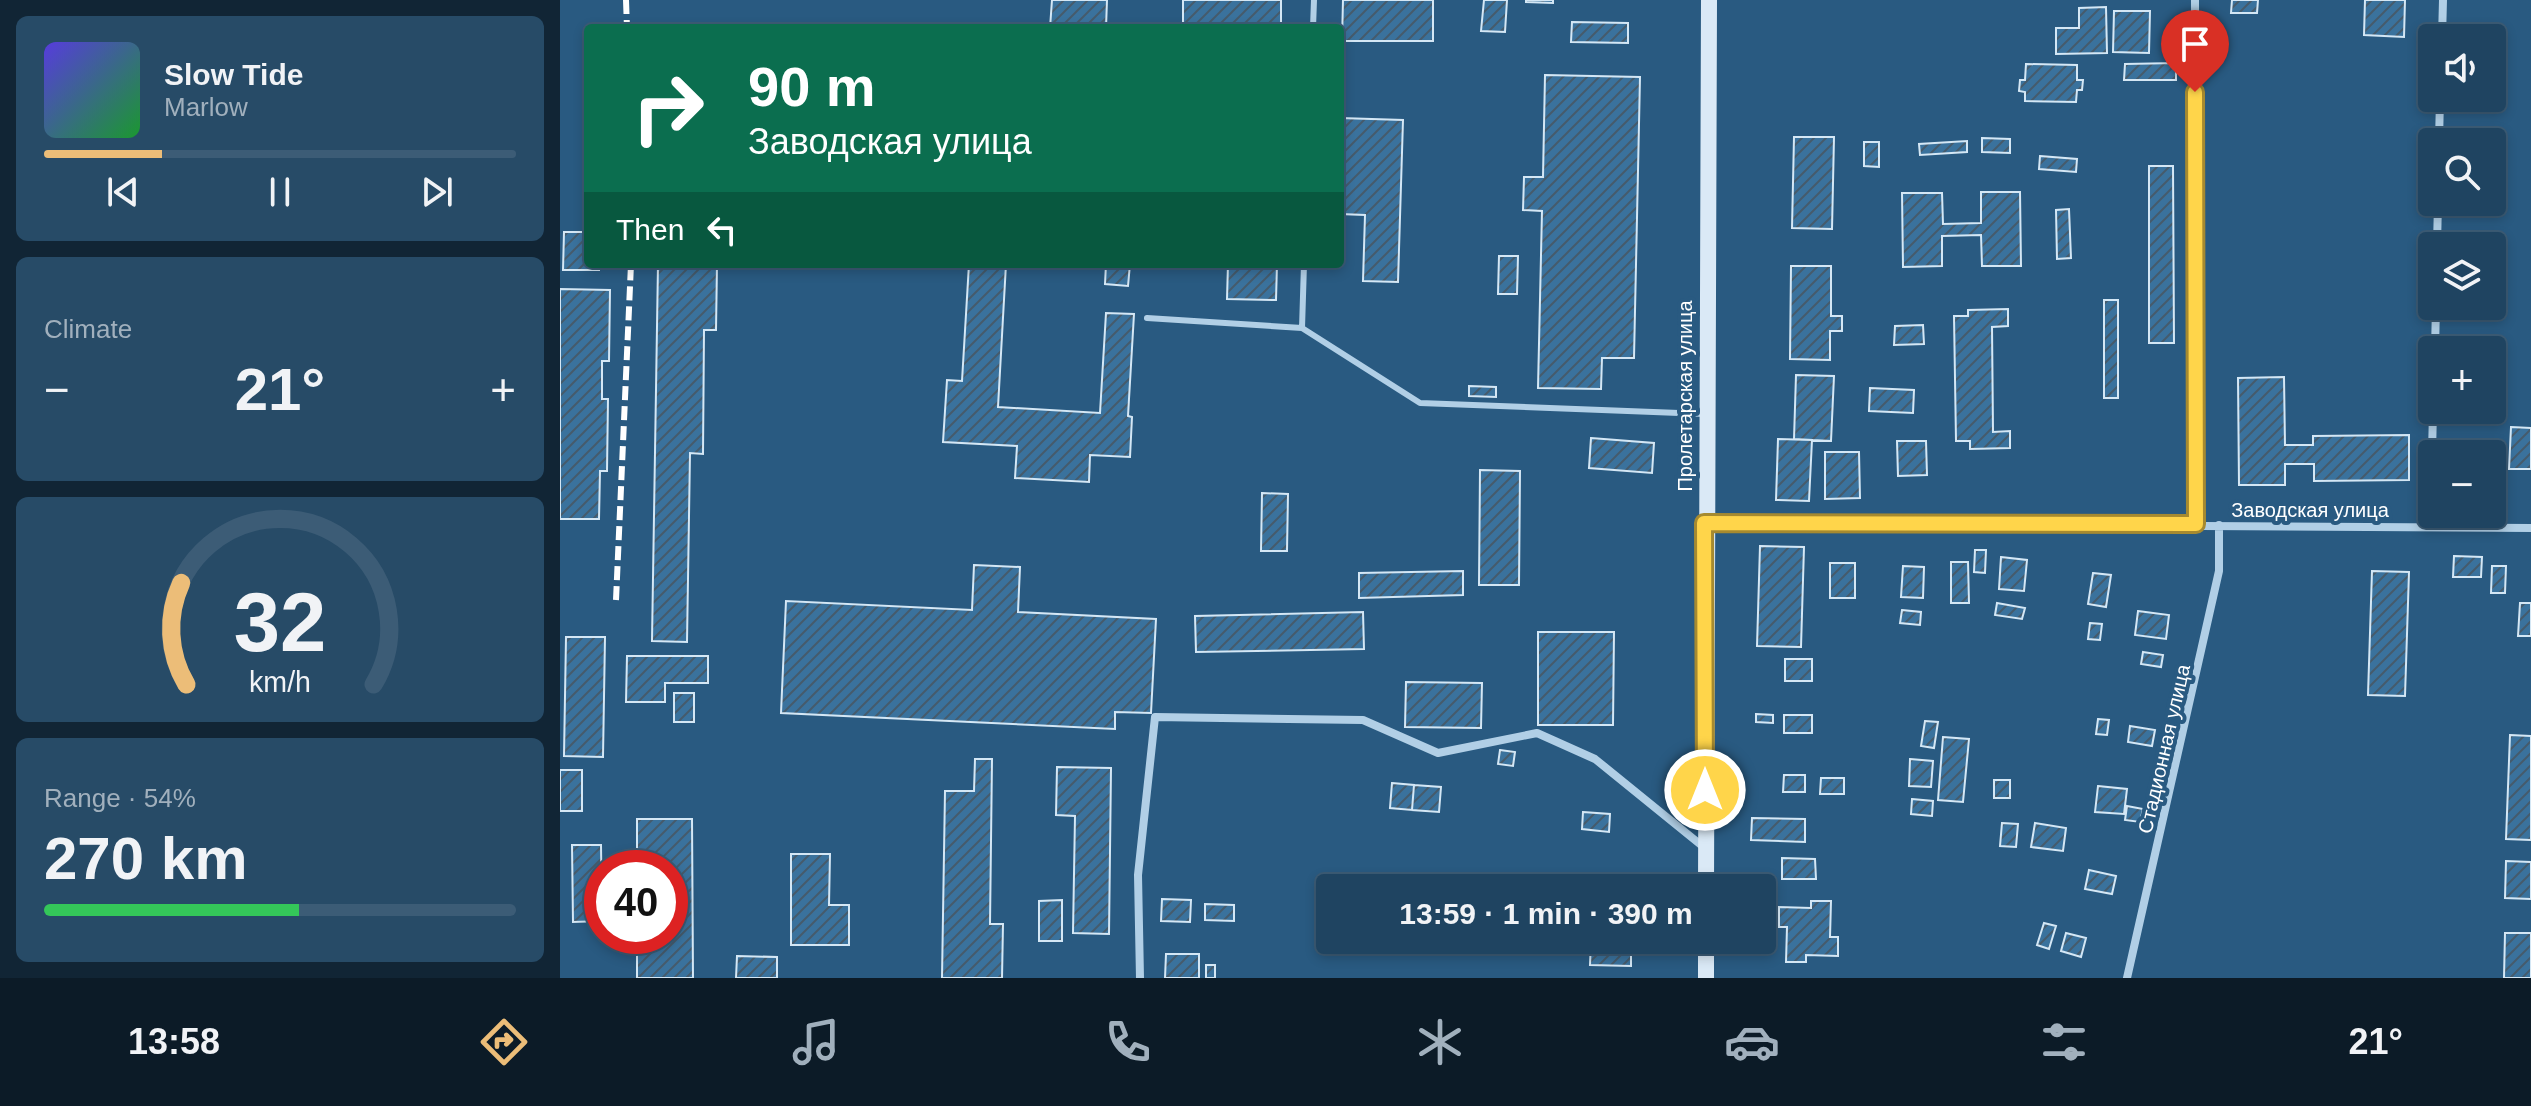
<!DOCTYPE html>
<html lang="en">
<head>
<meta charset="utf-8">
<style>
	body { margin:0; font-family:Helvetica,sans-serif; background:#274b67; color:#f1f3f6; height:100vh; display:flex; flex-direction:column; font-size:30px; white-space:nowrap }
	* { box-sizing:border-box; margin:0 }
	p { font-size:26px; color:#a1b0bd }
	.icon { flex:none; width:44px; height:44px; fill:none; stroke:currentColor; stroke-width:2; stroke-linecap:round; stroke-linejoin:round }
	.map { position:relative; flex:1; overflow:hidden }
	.side { display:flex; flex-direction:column; gap:16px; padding:16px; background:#112535; width:560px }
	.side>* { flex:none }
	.hud { position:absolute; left:24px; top:24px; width:760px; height:244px; border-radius:8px; box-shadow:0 4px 12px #0003,0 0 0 2px #3c5c76; background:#0b6e4f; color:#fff; overflow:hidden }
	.controls { position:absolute; left:1858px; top:24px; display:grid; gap:16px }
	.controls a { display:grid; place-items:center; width:88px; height:88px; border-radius:8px; background:#1f4461; box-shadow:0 4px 12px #0003,0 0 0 2px #3c5c76; font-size:40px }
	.speed { position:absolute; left:24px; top:850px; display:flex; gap:16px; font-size:40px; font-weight:700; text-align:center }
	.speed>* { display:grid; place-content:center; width:104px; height:104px; border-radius:50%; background:#1f4461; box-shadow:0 4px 12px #0003,0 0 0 2px #3c5c76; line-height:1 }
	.speed .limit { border:12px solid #d22; background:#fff; color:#111 }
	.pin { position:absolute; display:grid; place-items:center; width:68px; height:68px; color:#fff; margin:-82px -34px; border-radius:50% 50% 50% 0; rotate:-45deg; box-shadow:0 0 8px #0007 }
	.pin .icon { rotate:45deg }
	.me { position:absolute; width:88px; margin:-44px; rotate:0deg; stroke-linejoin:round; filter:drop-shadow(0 0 6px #0008) }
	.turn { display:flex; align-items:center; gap:28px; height:168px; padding:0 32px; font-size:36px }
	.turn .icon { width:104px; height:104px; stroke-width:2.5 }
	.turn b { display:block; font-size:56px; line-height:68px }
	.then { display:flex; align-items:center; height:76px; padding:0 32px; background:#0003; gap:16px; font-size:30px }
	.big { font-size:60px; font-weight:700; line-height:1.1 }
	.side .widget { flex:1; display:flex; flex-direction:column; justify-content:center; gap:12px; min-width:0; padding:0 28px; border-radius:12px; background:#274b67 }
	.side .dial { align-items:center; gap:0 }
	.dial svg { height:208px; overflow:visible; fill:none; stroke:#3c5c76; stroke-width:7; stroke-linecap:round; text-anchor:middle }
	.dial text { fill:#f1f3f6; stroke:none }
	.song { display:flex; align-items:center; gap:24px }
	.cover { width:96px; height:96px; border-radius:12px; background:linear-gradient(135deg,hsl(250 70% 55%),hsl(130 70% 35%)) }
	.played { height:8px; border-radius:4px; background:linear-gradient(90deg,#ecbd78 25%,#3c5c76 25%) }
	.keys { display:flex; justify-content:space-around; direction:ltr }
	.heat { display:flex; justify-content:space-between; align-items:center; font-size:44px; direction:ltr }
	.charge { height:12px; border-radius:6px; background:linear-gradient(90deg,#34c759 54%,#3c5c76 0) }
	.trip { position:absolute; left:756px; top:874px; width:460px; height:80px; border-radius:8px; background:#1f4461; box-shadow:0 4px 12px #0003,0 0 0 2px #3c5c76; font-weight:700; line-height:80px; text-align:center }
	.tabs { display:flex; height:128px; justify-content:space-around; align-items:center; background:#0c1b27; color:#a1b0bd }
	.tabs .icon { width:56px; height:56px }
	.tabs .active { color:#ecbd78 }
	.tabs b { font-size:36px; color:#f1f3f6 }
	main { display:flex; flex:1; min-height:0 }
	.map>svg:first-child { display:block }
</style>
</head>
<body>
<main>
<section class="side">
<div class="widget">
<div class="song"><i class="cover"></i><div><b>Slow Tide</b><p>Marlow</p></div></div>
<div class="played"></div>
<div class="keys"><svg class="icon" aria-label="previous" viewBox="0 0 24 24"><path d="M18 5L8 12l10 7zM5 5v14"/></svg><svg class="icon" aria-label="pause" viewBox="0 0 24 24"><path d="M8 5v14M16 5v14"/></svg><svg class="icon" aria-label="next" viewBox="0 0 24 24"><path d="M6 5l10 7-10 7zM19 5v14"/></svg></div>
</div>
<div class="widget"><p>Climate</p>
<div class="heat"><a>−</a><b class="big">21°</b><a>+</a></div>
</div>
<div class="widget dial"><svg viewBox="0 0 100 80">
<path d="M14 69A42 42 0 1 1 86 69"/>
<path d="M14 69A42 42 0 0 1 12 30" stroke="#ecbd78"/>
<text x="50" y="56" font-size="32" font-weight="700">32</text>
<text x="50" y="72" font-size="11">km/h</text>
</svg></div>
<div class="widget"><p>Range · 54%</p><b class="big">270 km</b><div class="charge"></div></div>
</section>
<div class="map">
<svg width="1971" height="978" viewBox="0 0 1971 978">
	<defs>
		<pattern id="building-hatch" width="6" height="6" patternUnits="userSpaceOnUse" patternTransform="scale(2)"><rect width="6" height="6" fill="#3a729d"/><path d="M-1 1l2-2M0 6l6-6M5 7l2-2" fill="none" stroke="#455b6c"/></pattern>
	</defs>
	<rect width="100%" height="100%" fill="#295a81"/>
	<path fill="url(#building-hatch)" stroke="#d4e7f5" stroke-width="2" d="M 492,0 L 547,0 L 546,28 L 490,28 Z
		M 623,0 L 721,0 L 721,28 L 623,28 Z
		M 783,0 L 873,0 L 873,41 L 782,41 Z
		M 924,0 L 947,0 L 945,32 L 921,31 Z
		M 966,0 L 993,0 L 993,3 L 966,2 Z
		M 1672,0 L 1698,0 L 1697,13 L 1671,13 Z
		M 1805,0 L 1845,0 L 1844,37 L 1804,35 Z
		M 1546,7 L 1547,53 L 1496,54 L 1496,28 L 1519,28 L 1519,8 Z
		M 1554,11 L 1590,11 L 1589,53 L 1553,52 Z
		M 1012,22 L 1068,23 L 1068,43 L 1011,42 Z
		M 1616,63 L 1616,80 L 1564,80 L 1565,64 Z
		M 1466,64 L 1517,65 L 1517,80 L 1523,80 L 1522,90 L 1517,90 L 1516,102 L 1465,101 L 1465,92 L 1459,91 L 1460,80 L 1465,80 Z
		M 985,75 L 1080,77 L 1074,358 L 1042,358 L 1041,389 L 978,388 L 982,211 L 963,210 L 964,177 L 983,177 Z
		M 780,118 L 843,120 L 838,282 L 803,281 L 805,215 L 780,214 Z
		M 1234,137 L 1274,137 L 1272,229 L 1232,228 Z
		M 1422,138 L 1450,139 L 1450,153 L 1422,152 Z
		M 1407,141 L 1407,152 L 1360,155 L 1359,144 Z
		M 1304,142 L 1319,142 L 1319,167 L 1304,166 Z
		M 1480,156 L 1517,159 L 1516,172 L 1479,169 Z
		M 1589,166 L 1613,166 L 1614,343 L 1589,343 Z
		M 1421,192 L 1460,192 L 1461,266 L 1422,266 L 1421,235 L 1382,236 L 1382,266 L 1343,267 L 1342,193 L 1382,193 L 1383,224 L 1421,223 Z
		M 1509,209 L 1511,258 L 1497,259 L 1496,210 Z
		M 4,232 L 28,232 L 28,264 L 39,264 L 39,270 L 3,270 Z
		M 939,256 L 958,256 L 957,294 L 938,294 Z
		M 98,264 L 157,264 L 156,330 L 144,330 L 143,454 L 130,453 L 127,642 L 92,641 Z
		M 409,264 L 446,264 L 438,407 L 540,413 L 546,313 L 574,314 L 568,416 L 572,417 L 570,457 L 530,455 L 529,482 L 455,478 L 457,446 L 383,442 L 387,380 L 402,381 Z
		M 546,264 L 570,264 L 568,286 L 545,284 Z
		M 668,264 L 717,264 L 716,300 L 667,299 Z
		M 1231,266 L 1271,266 L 1271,316 L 1282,316 L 1282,331 L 1270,331 L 1270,360 L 1230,359 Z
		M 0,289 L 50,290 L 49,361 L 42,361 L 42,399 L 48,399 L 47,471 L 40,471 L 39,519 L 0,519 Z
		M 1544,300 L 1558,300 L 1558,398 L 1544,398 Z
		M 1448,309 L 1448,326 L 1432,327 L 1433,432 L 1450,431 L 1450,448 L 1410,449 L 1410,441 L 1396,441 L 1394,316 L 1408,316 L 1408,310 Z
		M 1363,325 L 1364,344 L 1334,345 L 1335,326 Z
		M 1236,375 L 1274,376 L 1271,441 L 1234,439 Z
		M 1724,377 L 1725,445 L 1753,445 L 1753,436 L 1849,435 L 1849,480 L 1754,481 L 1754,464 L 1725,464 L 1725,485 L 1679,485 L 1678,378 Z
		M 909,386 L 936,387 L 936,397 L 909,396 Z
		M 1310,388 L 1354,390 L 1353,413 L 1309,411 Z
		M 1951,427 L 1971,428 L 1971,469 L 1949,469 Z
		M 1031,438 L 1094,443 L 1092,473 L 1029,468 Z
		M 1218,439 L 1252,440 L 1249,501 L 1216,500 Z
		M 1337,441 L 1366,441 L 1367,475 L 1338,476 Z
		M 1265,452 L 1299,452 L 1300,498 L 1265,499 Z
		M 920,470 L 960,471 L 959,585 L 919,585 Z
		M 702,493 L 728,494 L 727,551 L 701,551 Z
		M 1200,546 L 1244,547 L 1241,647 L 1197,646 Z
		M 1415,550 L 1426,550 L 1425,573 L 1414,572 Z
		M 1894,556 L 1922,557 L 1921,577 L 1893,577 Z
		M 1441,557 L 1467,560 L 1464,591 L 1439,589 Z
		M 1391,562 L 1408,562 L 1409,603 L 1391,603 Z
		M 1270,563 L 1295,563 L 1295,598 L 1270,598 Z
		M 414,565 L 460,567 L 458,612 L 596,619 L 591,713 L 555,712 L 555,729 L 221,713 L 226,601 L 412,610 Z
		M 1343,566 L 1364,567 L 1363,598 L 1341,597 Z
		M 1932,566 L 1946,566 L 1945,593 L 1931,593 Z
		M 903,571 L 903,595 L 799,598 L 799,573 Z
		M 1812,571 L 1849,572 L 1845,696 L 1808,695 Z
		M 1533,573 L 1551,575 L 1546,607 L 1528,604 Z
		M 1437,603 L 1465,608 L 1462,619 L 1435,615 Z
		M 1960,603 L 1971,603 L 1971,636 L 1958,636 Z
		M 1342,610 L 1361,612 L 1360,625 L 1340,623 Z
		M 1578,611 L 1609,615 L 1606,639 L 1575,635 Z
		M 803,612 L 804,649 L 636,652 L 635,616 Z
		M 1530,623 L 1542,624 L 1540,640 L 1528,639 Z
		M 978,632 L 1054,632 L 1053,725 L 978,725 Z
		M 6,637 L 45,637 L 43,757 L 4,756 Z
		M 1583,652 L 1603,655 L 1601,667 L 1581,664 Z
		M 67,656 L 148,656 L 148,683 L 105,683 L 105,702 L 66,702 Z
		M 1225,659 L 1252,659 L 1252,681 L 1225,681 Z
		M 846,682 L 922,683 L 921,728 L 845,727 Z
		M 114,693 L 134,693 L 134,722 L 114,722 Z
		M 1196,714 L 1213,715 L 1213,723 L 1196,722 Z
		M 1224,715 L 1252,715 L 1252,733 L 1224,733 Z
		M 1538,719 L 1549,720 L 1547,735 L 1536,734 Z
		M 1365,721 L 1378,722 L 1374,748 L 1361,746 Z
		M 1570,726 L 1595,730 L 1592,746 L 1568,742 Z
		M 1950,735 L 1971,736 L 1971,840 L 1946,839 Z
		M 1383,737 L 1409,739 L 1403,802 L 1378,800 Z
		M 940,750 L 955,752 L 953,766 L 938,764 Z
		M 415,759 L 432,759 L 430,924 L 443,924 L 442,978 L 382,978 L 385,791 L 414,791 Z
		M 1350,759 L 1373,761 L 1371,787 L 1349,786 Z
		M 497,767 L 551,768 L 549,934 L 513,933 L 515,816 L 496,815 Z
		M 0,770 L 22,770 L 22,811 L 0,811 Z
		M 1224,775 L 1245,775 L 1245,792 L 1223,792 Z
		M 1261,778 L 1284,778 L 1284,794 L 1260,794 Z
		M 1434,780 L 1450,780 L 1450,798 L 1434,798 Z
		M 832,783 L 854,785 L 852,810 L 830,808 Z
		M 854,785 L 881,787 L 879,812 L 852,810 Z
		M 1538,786 L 1567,789 L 1564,814 L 1535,812 Z
		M 1352,799 L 1373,801 L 1372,816 L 1351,814 Z
		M 1567,806 L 1583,809 L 1580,822 L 1565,820 Z
		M 1023,812 L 1050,814 L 1049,832 L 1022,829 Z
		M 1192,818 L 1245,819 L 1245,842 L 1191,840 Z
		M 77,819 L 132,819 L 133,978 L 77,978 L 77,936 L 110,936 L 110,868 L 77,868 Z
		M 1442,823 L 1458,824 L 1456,847 L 1440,846 Z
		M 1475,823 L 1506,828 L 1503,851 L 1471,847 Z
		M 12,845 L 41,845 L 42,921 L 13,922 Z
		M 231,854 L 270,854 L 269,905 L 289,905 L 289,945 L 231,945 Z
		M 1222,858 L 1255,859 L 1256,879 L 1222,879 Z
		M 1946,861 L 1971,862 L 1971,899 L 1945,898 Z
		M 1529,870 L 1556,876 L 1552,894 L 1525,889 Z
		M 602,899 L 631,900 L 630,922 L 601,921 Z
		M 502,900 L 502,941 L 479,941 L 479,901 Z
		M 1251,901 L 1271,901 L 1270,937 L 1278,937 L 1278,956 L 1246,955 L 1246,962 L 1226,962 L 1227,927 L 1219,927 L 1219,907 L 1251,908 Z
		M 645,904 L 674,905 L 674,921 L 645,920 Z
		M 1484,923 L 1496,926 L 1489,949 L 1477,945 Z
		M 1506,933 L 1526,938 L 1521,957 L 1501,951 Z
		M 1945,933 L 1971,933 L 1971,978 L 1944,978 Z
		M 1031,940 L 1071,940 L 1071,966 L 1030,965 Z
		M 606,954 L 639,954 L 639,978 L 605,978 Z
		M 177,956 L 217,957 L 217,978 L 176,978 Z
		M 646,965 L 655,965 L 655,978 L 646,978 Z"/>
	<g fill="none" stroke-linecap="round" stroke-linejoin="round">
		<path stroke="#b1cfe6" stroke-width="6" d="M 753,28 L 754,0
			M 744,264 L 742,328 L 860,403 L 1145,414
			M 587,318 L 742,328"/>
		<path stroke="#b1cfe6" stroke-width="8" d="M 1635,0 L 1636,524
			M 1882,38 L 1883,0
			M 1879,142 L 1880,98
			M 1877,246 L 1878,202
			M 1875,350 L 1876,306
			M 1872,454 L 1873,410
			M 1148,523 L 1971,528
			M 1871,526 L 1872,475
			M 580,978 L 578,875 L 595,717 L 803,720 L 878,753 L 977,733 L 1035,759 L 1146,849
			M 1567,978 L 1659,571 L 1659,525"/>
		<path stroke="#dae9f6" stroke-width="16" d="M 1146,888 L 1149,0
			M 1146,940 L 1146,978"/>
		<path stroke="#fff" stroke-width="6" stroke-dasharray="14 6" stroke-linecap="butt" d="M 66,0 L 67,28
			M 56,600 L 71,264"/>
	</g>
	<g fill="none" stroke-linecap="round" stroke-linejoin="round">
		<g stroke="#a68a30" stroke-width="20">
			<path id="route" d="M 1145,790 L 1144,523 L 1636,524 L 1635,92"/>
		</g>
		<use href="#route" stroke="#ffd54a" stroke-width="14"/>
	</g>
	<g text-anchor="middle" stroke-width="8" stroke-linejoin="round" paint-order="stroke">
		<g font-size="20" fill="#fff" stroke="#295a81">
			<text transform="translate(1125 396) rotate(-90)" y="7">Пролетарская улица</text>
			<text x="1750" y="517">Заводская улица</text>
			<text transform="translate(1604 749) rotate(-77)" y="7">Стадионная улица</text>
		</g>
	</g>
</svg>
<div class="controls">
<a><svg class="icon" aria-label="sound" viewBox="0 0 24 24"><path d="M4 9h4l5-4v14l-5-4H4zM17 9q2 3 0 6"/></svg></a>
<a><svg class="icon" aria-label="search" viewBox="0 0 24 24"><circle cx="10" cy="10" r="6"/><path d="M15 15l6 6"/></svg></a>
<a><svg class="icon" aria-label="layers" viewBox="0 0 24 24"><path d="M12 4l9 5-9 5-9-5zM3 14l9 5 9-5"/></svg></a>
<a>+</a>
<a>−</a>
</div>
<div class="speed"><div class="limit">40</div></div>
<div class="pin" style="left:1635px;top:92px;background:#d93025"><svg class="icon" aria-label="arrive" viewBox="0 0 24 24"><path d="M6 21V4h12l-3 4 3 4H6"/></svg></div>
<svg class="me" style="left:1145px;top:790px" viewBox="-20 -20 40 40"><circle r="17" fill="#ffd54a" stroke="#fff" stroke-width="3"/><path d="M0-11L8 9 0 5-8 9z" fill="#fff"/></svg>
<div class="trip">13:59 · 1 min · 390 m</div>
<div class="hud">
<div class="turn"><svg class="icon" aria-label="right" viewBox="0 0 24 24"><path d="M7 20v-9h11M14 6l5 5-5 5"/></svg><div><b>90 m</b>Заводская улица</div></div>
<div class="then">Then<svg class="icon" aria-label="left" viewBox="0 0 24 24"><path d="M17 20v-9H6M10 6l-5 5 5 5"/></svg></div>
</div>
</div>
</main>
<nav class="tabs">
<b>13:58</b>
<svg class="icon active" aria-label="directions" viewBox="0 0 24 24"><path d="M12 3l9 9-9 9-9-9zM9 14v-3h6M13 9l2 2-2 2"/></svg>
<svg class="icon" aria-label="music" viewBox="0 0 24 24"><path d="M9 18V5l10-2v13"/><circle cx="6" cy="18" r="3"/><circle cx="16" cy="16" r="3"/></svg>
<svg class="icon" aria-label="phone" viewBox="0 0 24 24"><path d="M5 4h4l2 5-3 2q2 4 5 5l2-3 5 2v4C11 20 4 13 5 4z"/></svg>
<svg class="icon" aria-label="climate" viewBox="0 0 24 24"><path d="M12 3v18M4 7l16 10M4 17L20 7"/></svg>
<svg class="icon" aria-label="car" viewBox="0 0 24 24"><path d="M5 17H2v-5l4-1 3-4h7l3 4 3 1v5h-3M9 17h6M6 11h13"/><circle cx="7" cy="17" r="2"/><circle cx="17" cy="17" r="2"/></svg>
<svg class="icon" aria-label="filters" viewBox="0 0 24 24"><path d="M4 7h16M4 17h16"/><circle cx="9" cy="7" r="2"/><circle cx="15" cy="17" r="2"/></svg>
<b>21°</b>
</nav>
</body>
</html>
